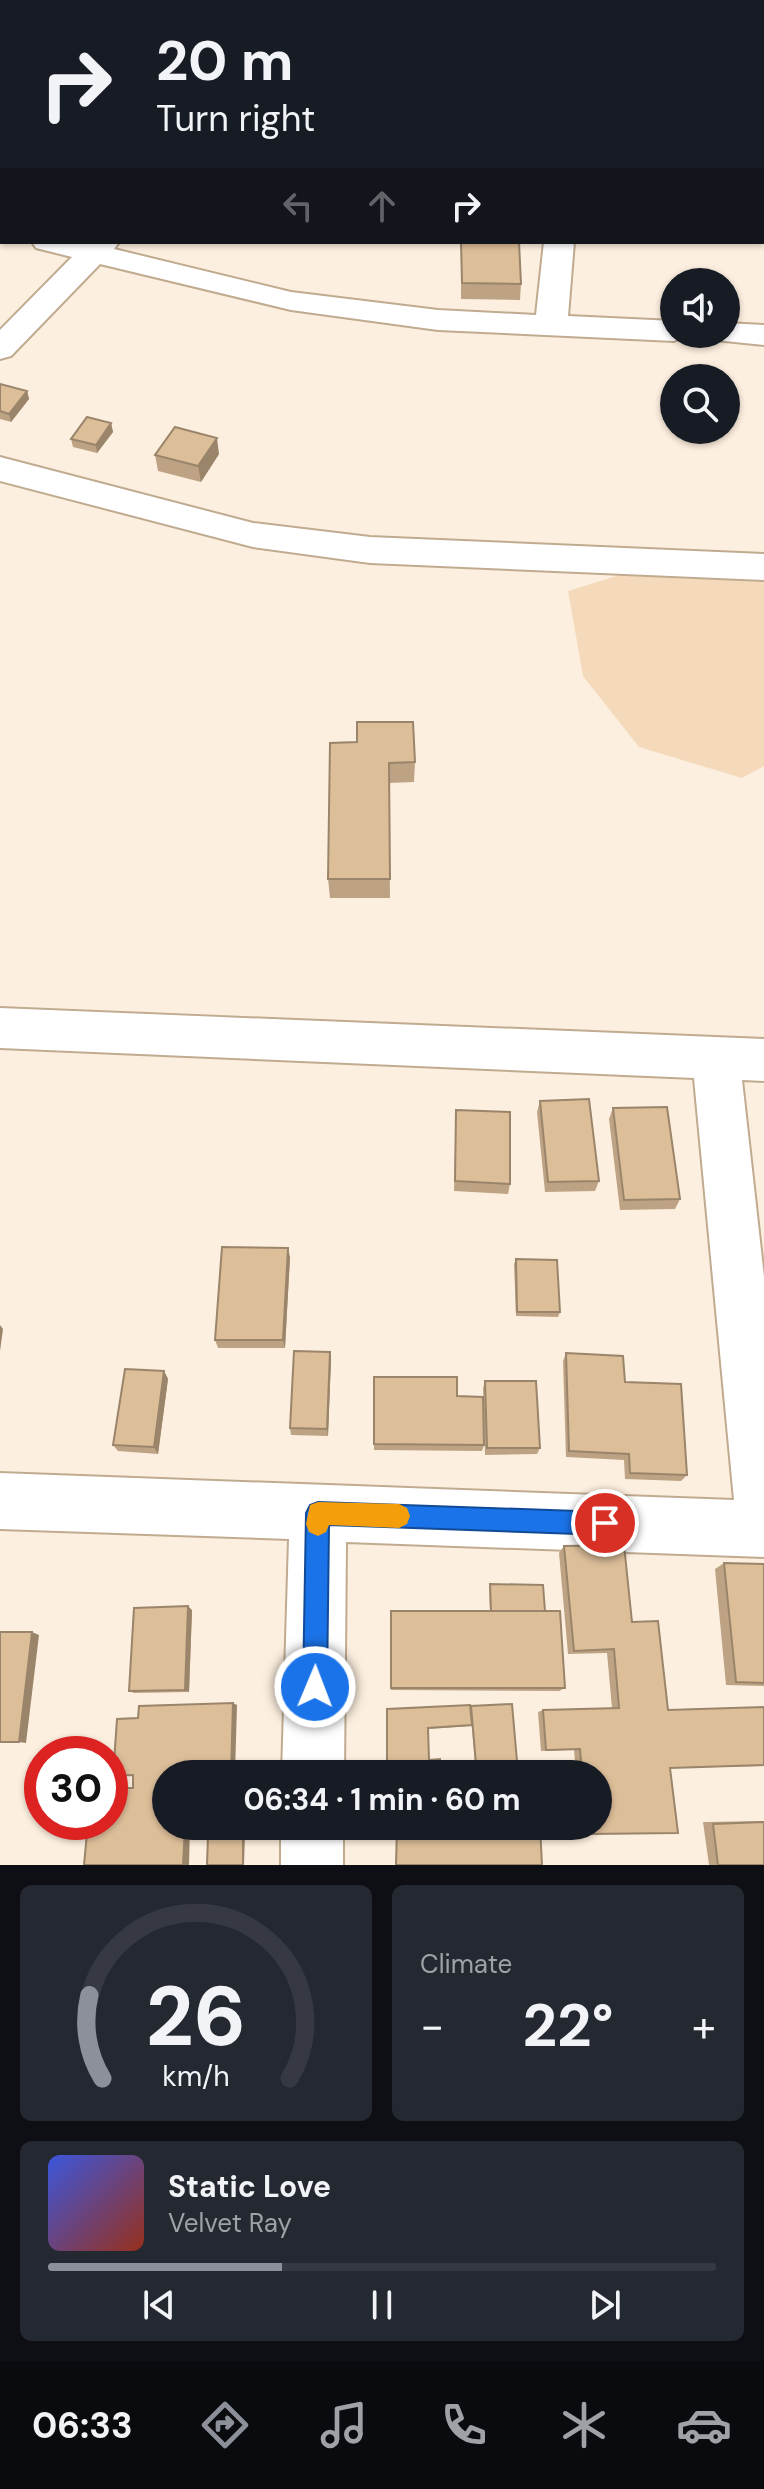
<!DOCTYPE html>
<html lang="en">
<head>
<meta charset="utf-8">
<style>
	body { margin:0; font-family:"DM Sans",sans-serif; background:#242831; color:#f1f3f6; height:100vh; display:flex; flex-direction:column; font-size:30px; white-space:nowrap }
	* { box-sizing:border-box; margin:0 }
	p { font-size:26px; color:#9ea1a6 }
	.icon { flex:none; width:44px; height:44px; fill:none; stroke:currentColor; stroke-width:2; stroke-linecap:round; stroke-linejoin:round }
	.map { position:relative; height:1865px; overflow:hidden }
	.panel { display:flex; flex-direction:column; gap:20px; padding:20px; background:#0d0f14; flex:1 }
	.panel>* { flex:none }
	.guide { position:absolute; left:0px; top:0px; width:764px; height:244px; box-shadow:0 2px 6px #0004; background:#171b24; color:#f1f3f6; overflow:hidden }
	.fabs { position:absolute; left:660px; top:268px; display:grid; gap:16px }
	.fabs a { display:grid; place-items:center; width:80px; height:80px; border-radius:50%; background:#171b24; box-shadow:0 2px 6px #0004; font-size:40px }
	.speed { position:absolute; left:24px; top:1736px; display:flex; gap:16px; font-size:40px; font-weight:700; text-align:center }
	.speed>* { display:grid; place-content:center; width:104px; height:104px; border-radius:50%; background:#171b24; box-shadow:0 2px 6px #0004; line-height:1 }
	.speed .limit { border:12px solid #d22; background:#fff; color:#111 }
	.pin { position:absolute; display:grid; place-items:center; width:68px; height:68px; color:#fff; margin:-34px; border:4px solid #fff; border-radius:50%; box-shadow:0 2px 8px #0007 }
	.me { position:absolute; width:88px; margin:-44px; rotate:1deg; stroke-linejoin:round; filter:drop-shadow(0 0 6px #0008) }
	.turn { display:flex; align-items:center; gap:28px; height:168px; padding:0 24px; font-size:36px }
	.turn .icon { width:104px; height:104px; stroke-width:2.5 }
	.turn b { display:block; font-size:56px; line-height:68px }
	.lanes { display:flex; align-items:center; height:76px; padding:0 24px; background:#0003; justify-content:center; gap:40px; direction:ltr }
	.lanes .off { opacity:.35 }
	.big { font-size:60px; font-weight:700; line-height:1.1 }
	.panel .card { flex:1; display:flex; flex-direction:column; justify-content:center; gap:12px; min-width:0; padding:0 28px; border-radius:12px; background:#242831 }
	.panel .dial { align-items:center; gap:0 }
	.dial svg { height:208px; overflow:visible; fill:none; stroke:#363941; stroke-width:7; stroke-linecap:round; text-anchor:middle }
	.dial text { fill:#f1f3f6; stroke:none }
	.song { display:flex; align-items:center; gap:24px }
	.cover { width:96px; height:96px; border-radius:12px; background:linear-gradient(135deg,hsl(230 70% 55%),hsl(10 70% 35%)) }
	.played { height:8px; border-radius:4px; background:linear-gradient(90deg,#8c9099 35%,#363941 35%) }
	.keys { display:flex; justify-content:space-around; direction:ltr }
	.heat { display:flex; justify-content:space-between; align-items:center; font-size:44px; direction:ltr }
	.panel .tiles { flex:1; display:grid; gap:20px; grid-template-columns:1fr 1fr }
	.card:last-child { grid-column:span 2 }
	.trip { position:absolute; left:152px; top:1760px; width:460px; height:80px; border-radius:40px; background:#171b24; box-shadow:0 2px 6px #0004; font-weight:700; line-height:80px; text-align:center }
	.tab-bar { display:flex; height:128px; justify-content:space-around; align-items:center; background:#090b0e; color:#9ea1a6 }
	.tab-bar .icon { width:56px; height:56px }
	.tab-bar .selected { color:#8c9099 }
	.tab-bar b { font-size:36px; color:#f1f3f6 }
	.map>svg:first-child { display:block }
</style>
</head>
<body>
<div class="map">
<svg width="764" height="1865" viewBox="0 0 764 1865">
	<rect width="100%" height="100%" fill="#fdefdf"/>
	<path fill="#f4dabb" d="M 655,564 L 764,573 L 764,766 L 742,778 L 639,747 L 583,676 L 568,591 Z"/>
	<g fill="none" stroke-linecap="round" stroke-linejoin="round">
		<g stroke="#c0ab90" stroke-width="4">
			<path id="minor" d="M 0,39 L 2,40 L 2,56 L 0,55 Z
				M 762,150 L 764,150 L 764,166 L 762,166 Z
				M 0,221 L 2,222 L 2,240 L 0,239 Z
				M 32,242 L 119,242 L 114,249 L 291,292 L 438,310 L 536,315 L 544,242 L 574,242 L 568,316 L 674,321 L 674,334 L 688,334 L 674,341 L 438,330 L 291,310 L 100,264 L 11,356 L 0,359 L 0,330 L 72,257 L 36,248 Z
				M 726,323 L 764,325 L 764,345 L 715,340 L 711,334 L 726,334 Z
				M 0,457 L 253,523 L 370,537 L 764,554 L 764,580 L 370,563 L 253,547 L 0,481 Z
				M 0,1008 L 764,1039 L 764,1081 L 742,1080 L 764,1277 L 764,1557 L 346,1542 L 344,1774 L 282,1774 L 289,1539 L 0,1529 L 0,1473 L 734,1500 L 694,1078 L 0,1048 Z
				M 281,1826 L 343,1826 L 343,1865 L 281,1865 Z"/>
		</g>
		<use href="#minor" fill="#fff" fill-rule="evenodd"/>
	</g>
	<path fill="#bda384" d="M 762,92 L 764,92 L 764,131 L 762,131 Z
		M 461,242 L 521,284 L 520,300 L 461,299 Z
		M 0,384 L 27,391 L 29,399 L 11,422 L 0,419 Z
		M 111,423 L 113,432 L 97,453 L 73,447 L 71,439 Z
		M 219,454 L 201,482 L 158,471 L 155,455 Z
		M 330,743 L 415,762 L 414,782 L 389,783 L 390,898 L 330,898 L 328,879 Z
		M 540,1101 L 599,1181 L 595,1191 L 545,1192 L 537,1112 Z
		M 613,1108 L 680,1199 L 675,1209 L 620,1210 L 609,1119 Z
		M 456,1110 L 510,1184 L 508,1194 L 454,1191 Z
		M 290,1257 L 285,1348 L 218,1348 L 215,1340 Z
		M 516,1259 L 560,1312 L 558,1317 L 516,1316 L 514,1264 Z
		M 330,1352 L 331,1359 L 328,1436 L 291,1435 L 290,1428 Z
		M 566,1353 L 625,1382 L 687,1475 L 681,1481 L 625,1479 L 624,1460 L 566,1457 L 563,1361 Z
		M 164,1371 L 168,1379 L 158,1454 L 118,1451 L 113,1445 Z
		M 374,1377 L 457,1396 L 484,1445 L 482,1451 L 374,1450 Z
		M 485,1381 L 540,1448 L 537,1454 L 485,1455 L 483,1388 Z
		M 624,1545 L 632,1622 L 658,1621 L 668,1710 L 764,1707 L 764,1766 L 670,1768 L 678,1833 L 588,1834 L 582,1833 L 581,1826 L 598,1826 L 598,1774 L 576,1774 L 574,1750 L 541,1751 L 538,1712 L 543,1710 L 612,1708 L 607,1653 L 568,1654 L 559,1553 L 564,1546 Z
		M 724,1563 L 764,1564 L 764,1686 L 726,1685 L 715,1569 Z
		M 490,1584 L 545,1611 L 565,1688 L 559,1691 L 391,1690 L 391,1611 L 490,1611 L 489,1586 Z
		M 192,1610 L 189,1692 L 134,1693 L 129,1691 Z
		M 512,1704 L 517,1761 L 475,1764 L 471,1717 L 472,1725 L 470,1726 L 428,1729 L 429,1760 L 440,1759 L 440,1774 L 387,1774 L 387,1709 Z
		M 764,1821 L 764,1865 L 709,1865 L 703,1822 Z"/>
	<path fill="#9a856b" d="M 11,0 L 21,0 L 21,1 L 8,2 Z
		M 27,391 L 29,399 L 11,422 L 9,414 Z
		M 111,423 L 113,432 L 97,453 L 96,445 Z
		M 217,438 L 219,454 L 201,482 L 198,466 Z
		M 288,1248 L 290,1257 L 285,1348 L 283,1340 Z
		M 0,1325 L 3,1329 L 0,1351 Z
		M 330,1352 L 331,1359 L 328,1436 L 327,1429 Z
		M 164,1371 L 168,1379 L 158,1454 L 154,1447 Z
		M 188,1606 L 192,1610 L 189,1692 L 185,1690 Z
		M 32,1632 L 39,1635 L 26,1743 L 19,1742 Z
		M 233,1703 L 237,1705 L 235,1774 L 231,1774 Z
		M 185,1826 L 190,1826 L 189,1865 L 183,1865 Z
		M 243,1834 L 245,1834 L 244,1865 L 243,1865 Z"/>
	<path fill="#dcbe99" stroke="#9a856b" stroke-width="2" d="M 0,0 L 11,0 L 8,2 L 2,3 L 0,2 Z
		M 66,0 L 86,0 L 95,2 L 64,2 Z
		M 762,92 L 764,92 L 764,115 L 762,115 Z
		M 461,242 L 519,242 L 521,284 L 462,283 Z
		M 0,384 L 27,391 L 9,414 L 0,411 Z
		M 87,417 L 111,423 L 96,445 L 71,439 Z
		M 175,427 L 217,438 L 198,466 L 155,455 Z
		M 357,722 L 413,722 L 415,762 L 389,763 L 390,879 L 328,879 L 330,743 L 357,742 Z
		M 589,1099 L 599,1181 L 548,1182 L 540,1101 Z
		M 667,1107 L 680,1199 L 624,1200 L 613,1108 Z
		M 456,1110 L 510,1112 L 510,1184 L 455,1181 Z
		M 222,1247 L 288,1248 L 283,1340 L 215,1340 Z
		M 516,1259 L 557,1260 L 560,1312 L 517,1312 Z
		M 294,1351 L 330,1352 L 327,1429 L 290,1428 Z
		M 566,1353 L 623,1356 L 625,1382 L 681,1384 L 687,1475 L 630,1473 L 629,1454 L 569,1451 Z
		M 125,1369 L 164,1371 L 154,1447 L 113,1445 Z
		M 374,1377 L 457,1377 L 457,1396 L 483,1397 L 484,1445 L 374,1444 Z
		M 485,1381 L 536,1381 L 540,1448 L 487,1448 Z
		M 624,1545 L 632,1622 L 658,1621 L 668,1710 L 764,1707 L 764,1765 L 670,1768 L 678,1833 L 588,1834 L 587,1826 L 598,1826 L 598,1774 L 582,1774 L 580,1749 L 546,1750 L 543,1710 L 619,1708 L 614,1649 L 574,1651 L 564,1546 Z
		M 724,1563 L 764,1564 L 764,1683 L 736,1682 Z
		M 490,1584 L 543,1585 L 545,1611 L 491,1611 Z
		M 188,1606 L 185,1690 L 129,1691 L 134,1608 Z
		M 391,1611 L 560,1611 L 565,1688 L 391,1688 Z
		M 0,1632 L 32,1632 L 19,1742 L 0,1742 Z
		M 233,1703 L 231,1774 L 166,1774 L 166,1826 L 185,1826 L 183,1865 L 84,1865 L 88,1822 L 110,1822 L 112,1788 L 133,1788 L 133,1775 L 113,1776 L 117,1719 L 138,1718 L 139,1706 Z
		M 512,1704 L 517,1761 L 476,1764 L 471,1706 Z
		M 470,1705 L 472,1725 L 428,1728 L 429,1760 L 440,1759 L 440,1774 L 387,1774 L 387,1709 Z
		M 764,1822 L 764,1865 L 718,1865 L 713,1824 Z
		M 397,1826 L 540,1826 L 542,1865 L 396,1865 Z
		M 243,1834 L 243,1865 L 207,1865 L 208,1836 Z"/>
	<path fill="#1a73e8" stroke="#114b97" stroke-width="2" d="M 318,1502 L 605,1512 L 613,1515 L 616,1523 L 613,1532 L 605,1535 L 329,1525 L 327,1687 L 323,1696 L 315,1699 L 306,1696 L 303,1687 L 306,1513 L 310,1505 Z"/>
	<path fill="#f59e0b" d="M 318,1502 L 399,1504 L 407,1508 L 410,1516 L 407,1524 L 399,1528 L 329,1525 L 326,1532 L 318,1536 L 309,1532 L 306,1524 L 310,1505 Z"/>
</svg>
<div class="fabs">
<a><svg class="icon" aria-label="sound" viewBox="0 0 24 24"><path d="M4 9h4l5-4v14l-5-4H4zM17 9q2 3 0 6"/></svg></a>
<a><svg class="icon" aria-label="search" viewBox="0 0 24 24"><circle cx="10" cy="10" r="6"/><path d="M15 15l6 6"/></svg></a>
</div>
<div class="speed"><div class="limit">30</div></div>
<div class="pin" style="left:605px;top:1523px;background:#d93025"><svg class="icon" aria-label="arrive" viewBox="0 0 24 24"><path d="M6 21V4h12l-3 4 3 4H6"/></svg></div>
<svg class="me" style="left:315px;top:1687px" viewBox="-20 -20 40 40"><circle r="17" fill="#1a73e8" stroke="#fff" stroke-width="3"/><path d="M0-11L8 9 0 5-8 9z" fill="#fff"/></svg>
<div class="trip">06:34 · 1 min · 60 m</div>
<div class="guide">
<div class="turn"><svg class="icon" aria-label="right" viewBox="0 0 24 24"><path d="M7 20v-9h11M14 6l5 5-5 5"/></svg><div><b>20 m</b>Turn right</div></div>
<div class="lanes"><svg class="icon off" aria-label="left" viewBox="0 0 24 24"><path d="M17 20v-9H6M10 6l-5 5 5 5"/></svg><svg class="icon off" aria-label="ahead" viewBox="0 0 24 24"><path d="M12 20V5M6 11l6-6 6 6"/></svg><svg class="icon" aria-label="right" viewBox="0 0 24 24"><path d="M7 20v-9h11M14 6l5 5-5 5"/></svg></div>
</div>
</div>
<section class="panel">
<div class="tiles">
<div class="card dial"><svg viewBox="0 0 100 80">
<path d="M14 69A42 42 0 1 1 86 69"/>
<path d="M14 69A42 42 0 0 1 9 37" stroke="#8c9099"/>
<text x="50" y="56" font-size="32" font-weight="700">26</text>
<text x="50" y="72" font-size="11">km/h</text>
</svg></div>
<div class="card"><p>Climate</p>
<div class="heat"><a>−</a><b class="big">22°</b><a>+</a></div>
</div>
<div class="card">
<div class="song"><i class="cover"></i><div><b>Static Love</b><p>Velvet Ray</p></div></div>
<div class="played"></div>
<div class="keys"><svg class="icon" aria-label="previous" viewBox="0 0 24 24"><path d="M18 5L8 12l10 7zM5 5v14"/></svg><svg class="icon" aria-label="pause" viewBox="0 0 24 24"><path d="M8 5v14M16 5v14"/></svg><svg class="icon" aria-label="next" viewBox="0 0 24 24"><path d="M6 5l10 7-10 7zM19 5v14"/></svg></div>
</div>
</div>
</section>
<nav class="tab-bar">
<b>06:33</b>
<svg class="icon selected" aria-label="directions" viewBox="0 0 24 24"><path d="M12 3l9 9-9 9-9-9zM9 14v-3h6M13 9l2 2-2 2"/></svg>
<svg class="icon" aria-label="music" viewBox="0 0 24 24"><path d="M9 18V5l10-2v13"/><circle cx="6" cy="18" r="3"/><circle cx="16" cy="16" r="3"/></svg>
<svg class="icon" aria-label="phone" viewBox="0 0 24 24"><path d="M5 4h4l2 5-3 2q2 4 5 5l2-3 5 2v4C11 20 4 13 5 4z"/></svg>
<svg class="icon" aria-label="climate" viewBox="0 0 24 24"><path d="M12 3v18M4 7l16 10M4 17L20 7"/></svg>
<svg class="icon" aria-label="car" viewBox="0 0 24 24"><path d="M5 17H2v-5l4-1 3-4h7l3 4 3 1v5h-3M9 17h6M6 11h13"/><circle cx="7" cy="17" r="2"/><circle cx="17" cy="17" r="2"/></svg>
</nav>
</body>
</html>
